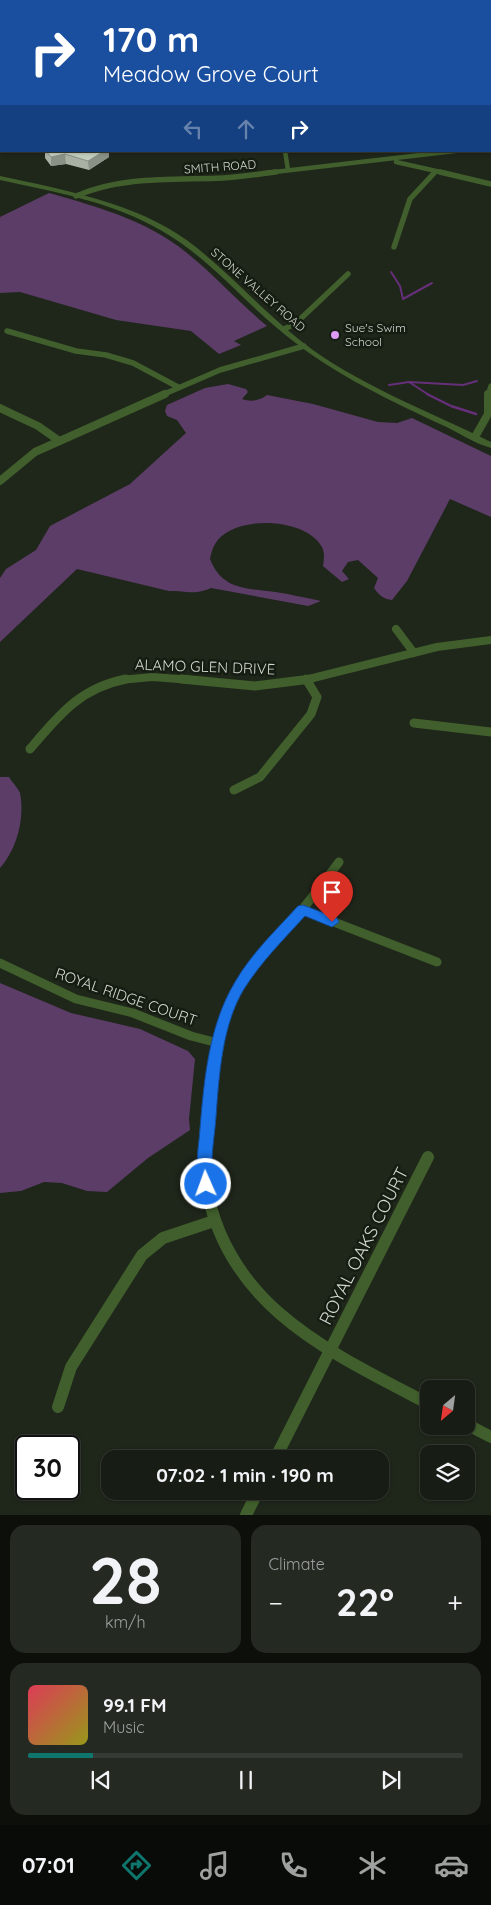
<!DOCTYPE html>
<html lang="en">
<head>
<meta charset="utf-8">
<style>
	body { margin:0; font-family:Quicksand,sans-serif; background:#242922; color:#f1f3f6; height:100vh; display:flex; flex-direction:column; font-size:19px; white-space:nowrap }
	* { box-sizing:border-box; margin:0 }
	p { font-size:16px; color:#9ea1a0 }
	.icon { flex:none; width:28px; height:28px; fill:none; stroke:currentColor; stroke-width:2; stroke-linecap:round; stroke-linejoin:round }
	.map { position:relative; height:1515px; overflow:hidden }
	.side { display:flex; flex-direction:column; gap:10px; padding:10px; background:#0d0f0b; flex:1 }
	.side>* { flex:none }
	.guide { position:absolute; left:0px; top:0px; width:491px; height:152px; box-shadow:0 1px 4px #0004,0 0 0 1px #363a34; background:#1a4fa0; color:#fff; overflow:hidden }
	.needle { width:32px; rotate:209deg }
	.buttons { position:absolute; left:420px; top:1380px; display:grid; gap:10px }
	.buttons a { display:grid; place-items:center; width:55px; height:55px; border-radius:10px; background:#171c14; box-shadow:0 1px 4px #0004,0 0 0 1px #363a34; font-size:25px }
	.speed { position:absolute; left:15px; top:1435px; display:flex; gap:10px; font-size:25px; font-weight:700; text-align:center }
	.speed>* { display:grid; place-content:center; width:65px; height:65px; border-radius:50%; background:#171c14; box-shadow:0 1px 4px #0004,0 0 0 1px #363a34; line-height:1 }
	.speed .limit { border:2px solid #111; border-radius:8px; background:#fff; color:#111 }
	.pin { position:absolute; display:grid; place-items:center; width:42px; height:42px; color:#fff; margin:-51px -21px; border-radius:50% 50% 50% 0; rotate:-45deg; box-shadow:0 0 5px #0007 }
	.pin .icon { rotate:45deg }
	.me { position:absolute; width:55px; margin:-28px; rotate:358deg; stroke-linejoin:round; filter:drop-shadow(0 0 4px #0008) }
	.turn { display:flex; align-items:center; gap:18px; height:105px; padding:0 20px; font-size:22px }
	.turn .icon { width:65px; height:65px; stroke-width:2.5 }
	.turn b { display:block; font-size:35px; line-height:42px }
	.lanes { display:flex; align-items:center; height:48px; padding:0 20px; background:#0003; justify-content:center; gap:25px; direction:ltr }
	.lanes .off { opacity:.35 }
	.big { font-size:38px; font-weight:700; line-height:1.1 }
	.side .card { flex:1; display:flex; flex-direction:column; justify-content:center; gap:8px; min-width:0; padding:0 18px; border-radius:15px; background:#242922 }
	.side .dial { align-items:center; gap:0 }
	.dial b { font-size:65px; line-height:1 }
	.song { display:flex; align-items:center; gap:15px }
	.cover { width:60px; height:60px; border-radius:8px; background:linear-gradient(135deg,hsl(350 70% 55%),hsl(60 70% 35%)) }
	.played { height:5px; border-radius:2px; background:linear-gradient(90deg,#0f766e 15%,#363a34 15%) }
	.keys { display:flex; justify-content:space-around; direction:ltr }
	.heat { display:flex; justify-content:space-between; align-items:center; font-size:28px; direction:ltr }
	.side .tiles { flex:1; display:grid; gap:10px; grid-template-columns:1fr 1fr }
	.card:last-child { grid-column:span 2 }
	.trip { position:absolute; left:101px; top:1450px; width:288px; height:50px; border-radius:15px; background:#171c14; box-shadow:0 1px 4px #0004,0 0 0 1px #363a34; font-weight:700; line-height:50px; text-align:center }
	.dock { display:flex; height:80px; justify-content:space-around; align-items:center; background:#090b08; color:#9ea1a0 }
	.dock .icon { width:35px; height:35px }
	.dock .selected { color:#0f766e }
	.dock b { font-size:22px; color:#f1f3f6 }
	.map>svg:first-child { display:block }
</style>
</head>
<body>
<div class="map">
<svg width="491" height="1515" viewBox="0 0 491 1515">
	<rect width="100%" height="100%" fill="#1f261a"/>
	<path fill="#5c3d68" d="M 49,193 C 88,204 131,216 166,238 C 204,262 233,298 267,326 L 234,341 L 241,345 L 219,354 L 191,331 L 116,320 L 20,292 L 0,293 L 0,217 Z
		M 228,384 L 246,389 L 248,392 L 242,399 C 251,402 259,401 267,395 L 313,404 L 378,422 L 397,423 L 412,418 L 491,456 L 491,517 L 450,499 L 407,581 L 392,600 C 383,599 379,595 374,588 L 378,578 L 358,560 L 348,562 L 342,571 L 349,579 L 342,582 L 323,566 C 324,560 325,553 322,547 C 306,517 232,514 215,544 C 212,549 211,554 210,559 C 222,590 246,588 275,592 C 290,594 306,598 321,601 L 308,606 L 211,588 C 193,596 187,590 169,591 L 77,569 L 0,642 L 0,578 L 6,569 L 36,550 L 50,526 L 130,484 L 186,433 L 177,420 L 167,416 L 165,411 L 167,405 L 205,388 Z
		M 0,777 L 9,777 C 12,782 18,788 20,793 C 25,818 17,849 0,868 Z
		M 0,983 L 71,1013 L 140,1029 L 188,1051 L 195,1059 L 189,1119 L 190,1130 L 148,1158 L 107,1192 L 87,1191 L 62,1183 L 44,1182 L 21,1191 L 0,1193 Z"/>
	<g fill="none" stroke-linecap="round" stroke-linejoin="round">
		<path stroke="#662f79" stroke-width="2" d="M 391,272 L 400,286 L 403,299 L 432,283
			M 409,382 L 463,385 L 477,381
			M 389,385 L 409,382 L 429,395"/>
		<path stroke="#662f79" stroke-width="2.5" d="M 427,394 L 451,406 L 476,414"/>
		<path stroke="#405f2c" stroke-width="4.5" d="M 381,0 L 390,1
			M 285,151 L 288,170
			M 396,162 L 445,173
			M 266,173 L 455,151"/>
		<path stroke="#405f2c" stroke-width="5.5" d="M 440,172 L 491,184
			M 76,196 C 123,176 173,180 223,178 C 241,177 259,174 276,172
			M 394,247 L 410,199 L 435,172
			M 284,329 L 295,324 L 348,274
			M 7,331 L 76,351 L 106,355 L 133,363 L 178,387
			M 162,395 L 220,370 L 304,346
			M 488,395 L 491,386"/>
		<path stroke="#405f2c" stroke-width="8" d="M 0,408 L 38,426 L 58,440
			M 475,437 L 488,414 L 488,394
			M 0,481 L 35,452 L 165,394
			M 396,629 L 414,653
			M 120,680 L 152,677 L 192,680
			M 305,680 L 437,647 L 491,640"/>
		<path stroke="#405f2c" stroke-width="9" d="M 181,679 L 255,686 L 311,679
			M 414,723 L 491,732
			M 30,749 C 59,715 80,688 126,679
			M 234,790 L 260,777 L 311,714 L 317,697 L 306,679
			M 303,910 L 437,962
			M 0,963 L 76,999 L 133,1013 L 191,1036 L 218,1043
			M 218,1046 C 229,989 257,961 294,919 C 310,901 324,882 339,862"/>
		<path stroke="#405f2c" stroke-width="12" d="M 218,1045 C 211,1084 200,1146 206,1185 C 227,1307 330,1352 429,1404
			M 58,1407 L 71,1367 L 142,1255 L 163,1238 L 214,1221
			M 466,1424 L 491,1437
			M 275,1459 L 428,1157
			M 246,1515 L 258,1491"/>
		<path fill="#405f2c" fill-rule="evenodd" d="M 0,176 C 64,190 134,202 188,241 C 232,274 268,318 313,350 C 368,389 431,412 491,442 L 491,448 C 473,443 456,431 440,424 C 382,397 326,370 277,328 C 239,296 206,256 162,231 C 113,202 55,192 0,180 Z"/>
	</g>
	<path fill="#a9b1a4" d="M 45,151 L 109,151 L 109,157 L 89,170 L 66,164 L 51,166 L 45,158 Z"/>
	<path fill="#899086" d="M 104,151 L 109,151 L 109,157 L 89,170 L 88,161 Z
		M 65,154 L 66,164 L 51,166 L 51,157 Z"/>
	<path fill="#c4cebf" stroke="#899086" d="M 46,151 L 104,151 L 88,161 L 65,154 L 51,157 Z"/>
	<path fill="#1a73e8" stroke="#114b97" d="M 303,905 L 337,918 L 339,922 L 332,927 L 305,916 C 284,939 261,962 244,989 C 222,1025 219,1076 216,1117 C 215,1132 212,1148 212,1163 C 212,1172 215,1181 211,1189 L 206,1191 L 201,1189 C 193,1172 199,1147 200,1129 C 204,1079 209,1025 235,982 C 251,954 276,930 298,906 Z"/>
	<circle fill="#dc99f5" stroke="#151c11" stroke-width="2" cx="335" cy="335" r="5"/>
	<g text-anchor="middle" stroke-width="5" stroke-linejoin="round" paint-order="stroke">
		<g font-size="12" fill="#d2d7cf" stroke="#151c11">
			<text transform="translate(220 167) rotate(-4)" y="4">SMITH ROAD</text>
			<text transform="translate(258 290) rotate(41)" y="4">STONE VALLEY ROAD</text>
		</g>
		<g font-size="12" fill="#d2d7cf" stroke="#151c11" text-anchor="start">
			<text x="345" y="332">Sue's Swim<tspan x="345" dy="14">School</tspan></text>
		</g>
		<g font-size="15" fill="#d2d7cf" stroke="#151c11">
			<text transform="translate(205 667) rotate(2)" y="5">ALAMO GLEN DRIVE</text>
			<text transform="translate(126 997) rotate(19)" y="5">ROYAL RIDGE COURT</text>
		</g>
		<g font-size="18" fill="#d2d7cf" stroke="#151c11">
			<text transform="translate(364 1246) rotate(-63)" y="6">ROYAL OAKS COURT</text>
		</g>
	</g>
</svg>
<div class="buttons">
<a><svg class="needle" viewBox="-14 -14 28 28"><path d="M0-13l5 13h-10z" fill="#e53935"/><path d="M0 13l5-13h-10z" fill="#9ea1a0"/></svg></a>
<a><svg class="icon" aria-label="layers" viewBox="0 0 24 24"><path d="M12 4l9 5-9 5-9-5zM3 14l9 5 9-5"/></svg></a>
</div>
<div class="speed"><div class="limit">30</div></div>
<div class="pin" style="left:332px;top:922px;background:#d93025"><svg class="icon" aria-label="arrive" viewBox="0 0 24 24"><path d="M6 21V4h12l-3 4 3 4H6"/></svg></div>
<svg class="me" style="left:206px;top:1184px" viewBox="-20 -20 40 40"><circle r="17" fill="#1a73e8" stroke="#fff" stroke-width="3"/><path d="M0-11L8 9 0 5-8 9z" fill="#fff"/></svg>
<div class="trip">07:02 · 1 min · 190 m</div>
<div class="guide">
<div class="turn"><svg class="icon" aria-label="right" viewBox="0 0 24 24"><path d="M7 20v-9h11M14 6l5 5-5 5"/></svg><div><b>170 m</b>Meadow Grove Court</div></div>
<div class="lanes"><svg class="icon off" aria-label="left" viewBox="0 0 24 24"><path d="M17 20v-9H6M10 6l-5 5 5 5"/></svg><svg class="icon off" aria-label="ahead" viewBox="0 0 24 24"><path d="M12 20V5M6 11l6-6 6 6"/></svg><svg class="icon" aria-label="right" viewBox="0 0 24 24"><path d="M7 20v-9h11M14 6l5 5-5 5"/></svg></div>
</div>
</div>
<section class="side">
<div class="tiles">
<div class="card dial"><b>28</b><p>km/h</p></div>
<div class="card"><p>Climate</p>
<div class="heat"><a>−</a><b class="big">22°</b><a>+</a></div>
</div>
<div class="card">
<div class="song"><i class="cover"></i><div><b>99.1 FM</b><p>Music</p></div></div>
<div class="played"></div>
<div class="keys"><svg class="icon" aria-label="previous" viewBox="0 0 24 24"><path d="M18 5L8 12l10 7zM5 5v14"/></svg><svg class="icon" aria-label="pause" viewBox="0 0 24 24"><path d="M8 5v14M16 5v14"/></svg><svg class="icon" aria-label="next" viewBox="0 0 24 24"><path d="M6 5l10 7-10 7zM19 5v14"/></svg></div>
</div>
</div>
</section>
<nav class="dock">
<b>07:01</b>
<svg class="icon selected" aria-label="directions" viewBox="0 0 24 24"><path d="M12 3l9 9-9 9-9-9zM9 14v-3h6M13 9l2 2-2 2"/></svg>
<svg class="icon" aria-label="music" viewBox="0 0 24 24"><path d="M9 18V5l10-2v13"/><circle cx="6" cy="18" r="3"/><circle cx="16" cy="16" r="3"/></svg>
<svg class="icon" aria-label="phone" viewBox="0 0 24 24"><path d="M5 4h4l2 5-3 2q2 4 5 5l2-3 5 2v4C11 20 4 13 5 4z"/></svg>
<svg class="icon" aria-label="climate" viewBox="0 0 24 24"><path d="M12 3v18M4 7l16 10M4 17L20 7"/></svg>
<svg class="icon" aria-label="car" viewBox="0 0 24 24"><path d="M5 17H2v-5l4-1 3-4h7l3 4 3 1v5h-3M9 17h6M6 11h13"/><circle cx="7" cy="17" r="2"/><circle cx="17" cy="17" r="2"/></svg>
</nav>
</body>
</html>
